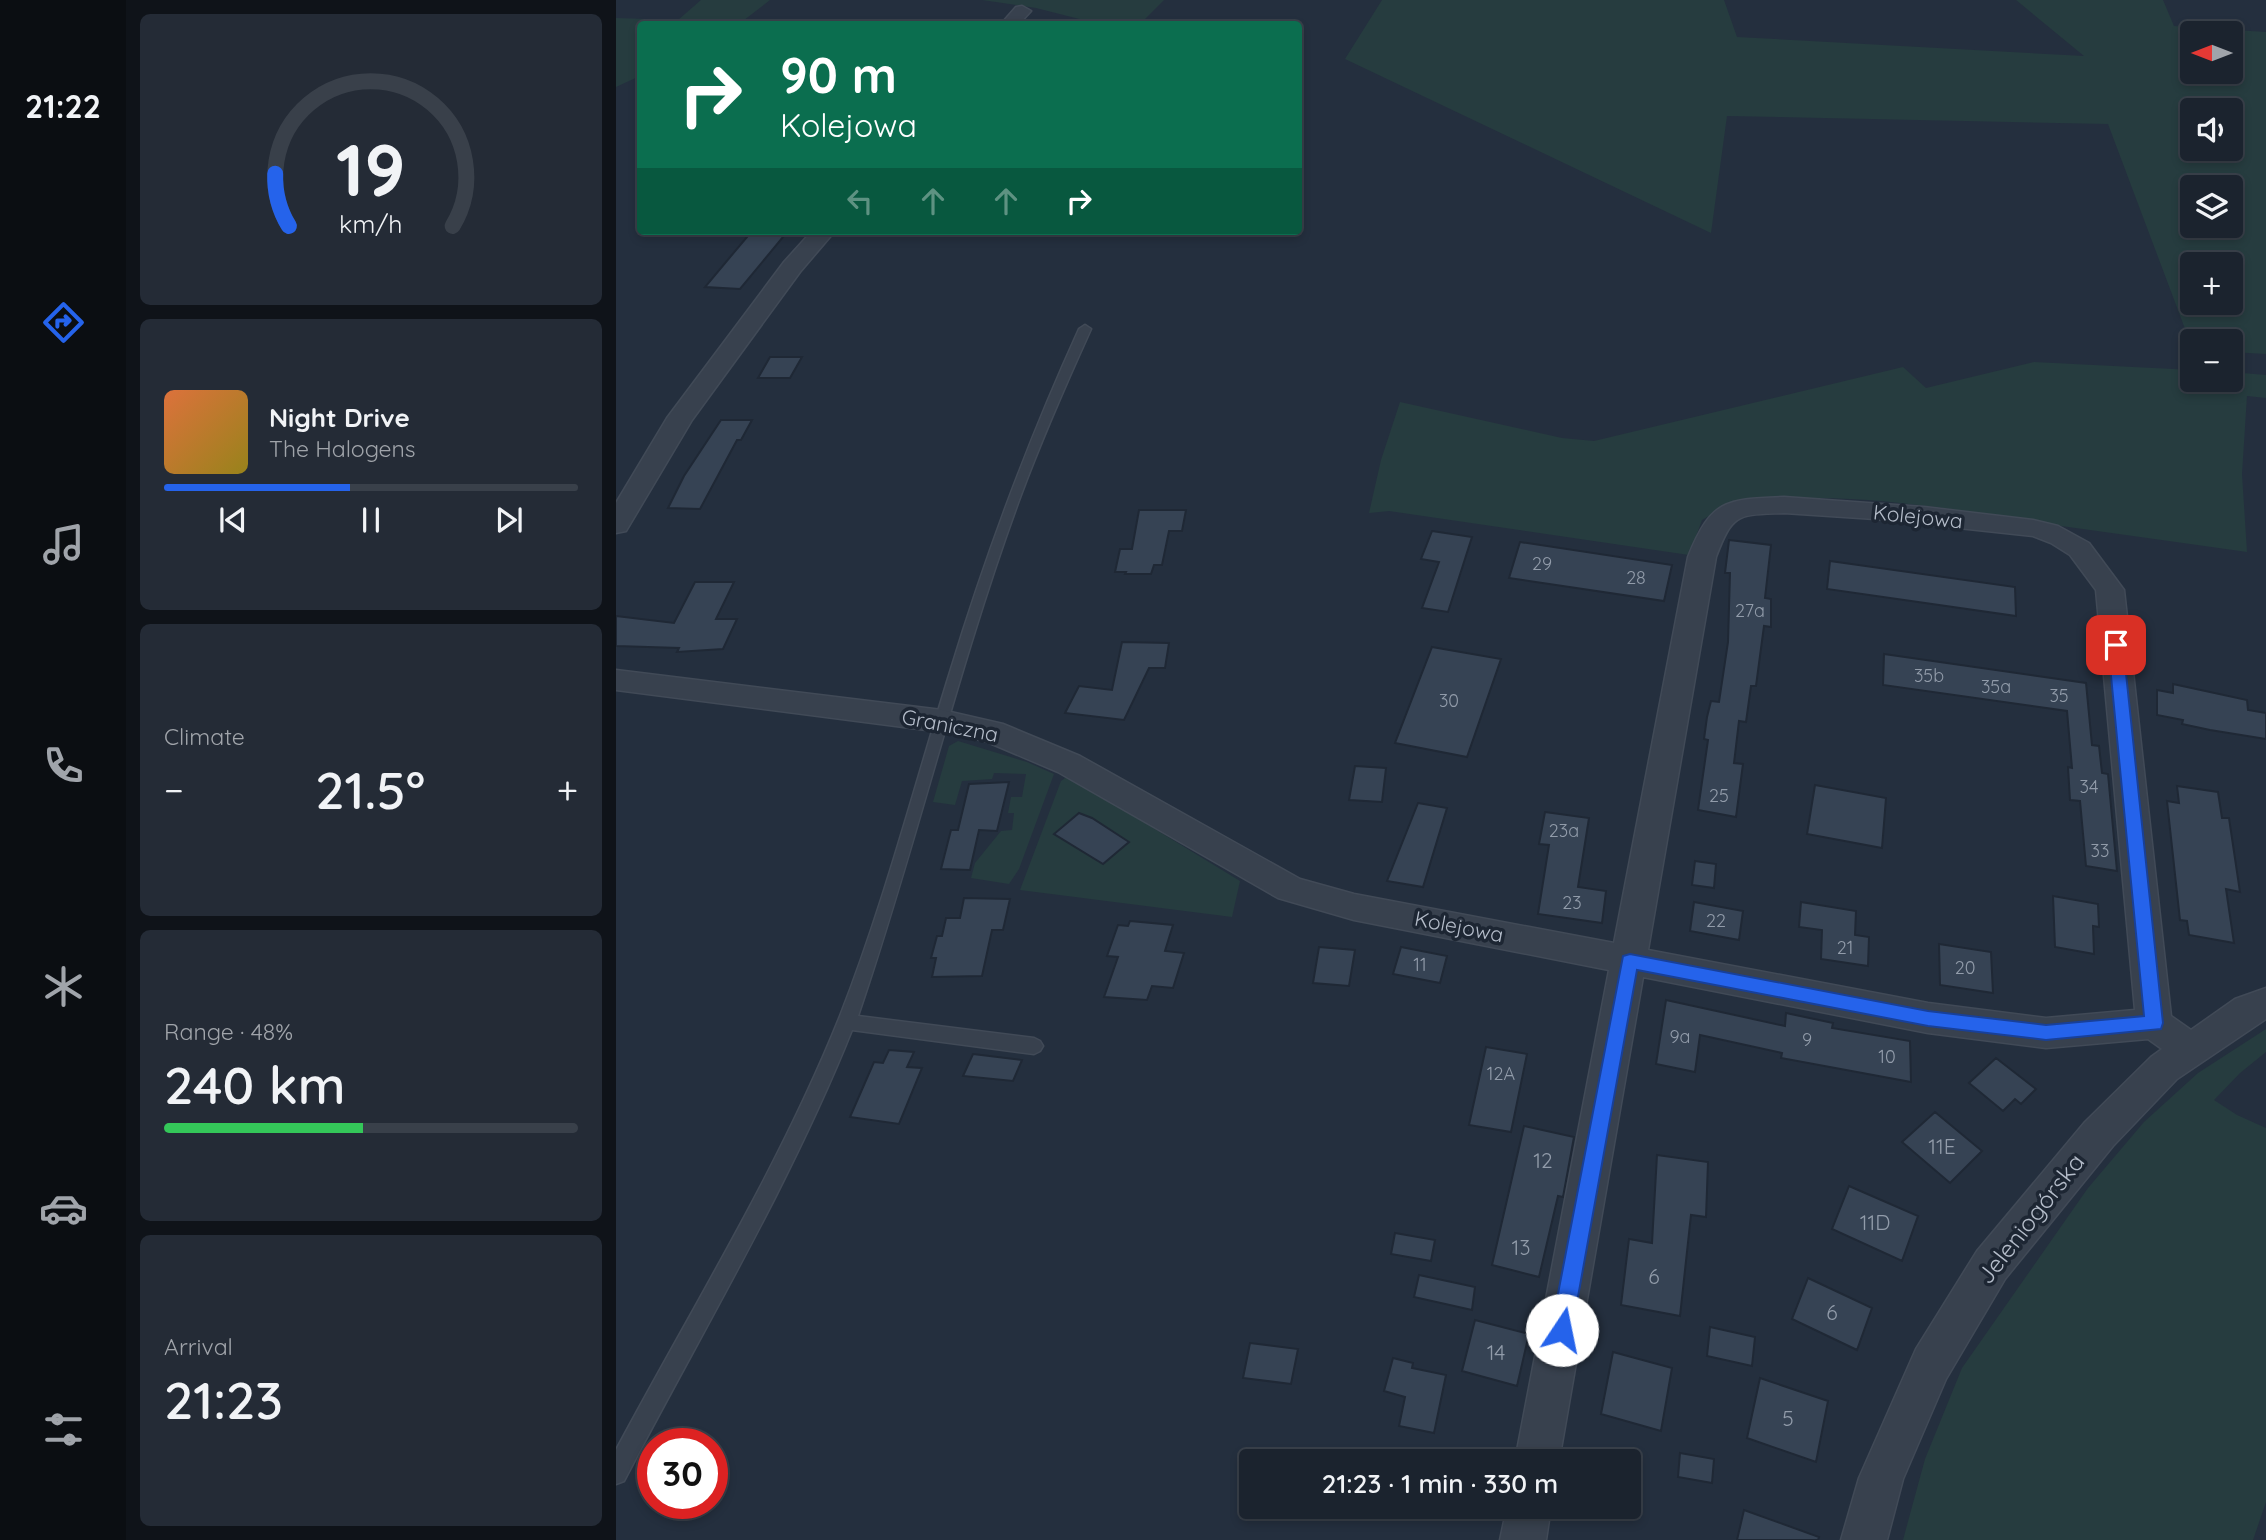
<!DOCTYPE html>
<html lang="en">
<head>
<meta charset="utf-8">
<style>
	body { margin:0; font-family:Quicksand,sans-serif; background:#242b36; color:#f1f3f6; height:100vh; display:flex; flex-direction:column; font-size:26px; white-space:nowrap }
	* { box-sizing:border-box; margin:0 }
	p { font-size:23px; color:#a0a4aa }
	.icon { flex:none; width:38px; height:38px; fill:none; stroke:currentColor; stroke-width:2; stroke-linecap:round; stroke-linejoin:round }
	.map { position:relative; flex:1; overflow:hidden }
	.sheet { display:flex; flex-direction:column; gap:14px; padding:14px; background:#0f1319; width:490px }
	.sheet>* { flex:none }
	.guide { position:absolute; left:21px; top:21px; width:665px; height:214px; border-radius:7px; box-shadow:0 4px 10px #0003,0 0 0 2px #39404a; background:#0b6e4f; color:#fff; overflow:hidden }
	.needle { width:46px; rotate:270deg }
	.tools { position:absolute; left:1564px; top:21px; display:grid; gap:14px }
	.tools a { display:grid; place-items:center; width:63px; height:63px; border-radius:7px; background:#1b232e; box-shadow:0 4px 10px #0003,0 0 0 2px #39404a; font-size:35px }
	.speed { position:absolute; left:21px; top:1428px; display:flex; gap:14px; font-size:35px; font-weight:700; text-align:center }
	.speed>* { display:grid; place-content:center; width:91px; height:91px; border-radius:50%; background:#1b232e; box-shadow:0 4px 10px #0003,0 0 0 2px #39404a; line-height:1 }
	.speed .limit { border:10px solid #d22; background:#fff; color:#111 }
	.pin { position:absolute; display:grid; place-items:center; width:60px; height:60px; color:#fff; margin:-30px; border-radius:14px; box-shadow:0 4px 10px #0006 }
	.me { position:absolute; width:77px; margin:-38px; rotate:11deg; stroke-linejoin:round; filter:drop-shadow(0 0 5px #0008) }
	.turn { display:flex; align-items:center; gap:24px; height:147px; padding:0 28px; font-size:32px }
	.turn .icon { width:91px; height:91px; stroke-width:2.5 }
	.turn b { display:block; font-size:49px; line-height:60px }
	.lanes { display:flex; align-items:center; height:66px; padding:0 28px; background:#0003; justify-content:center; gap:35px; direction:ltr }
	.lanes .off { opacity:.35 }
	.big { font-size:52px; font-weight:600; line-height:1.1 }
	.sheet .widget { flex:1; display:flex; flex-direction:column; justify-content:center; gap:10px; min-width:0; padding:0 24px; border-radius:10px; background:#242b36 }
	.sheet .dial { align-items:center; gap:0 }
	.dial svg { height:182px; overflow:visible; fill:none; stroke:#39404a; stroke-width:7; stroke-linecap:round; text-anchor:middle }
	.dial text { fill:#f1f3f6; stroke:none }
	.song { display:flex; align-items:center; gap:21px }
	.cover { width:84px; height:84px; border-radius:10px; background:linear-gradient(135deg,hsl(20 70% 55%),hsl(50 70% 35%)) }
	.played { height:7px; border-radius:4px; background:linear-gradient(90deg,#2563eb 45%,#39404a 45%) }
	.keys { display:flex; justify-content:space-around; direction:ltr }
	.heat { display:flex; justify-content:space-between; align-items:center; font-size:38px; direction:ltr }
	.charge { height:10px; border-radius:5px; background:linear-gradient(90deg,#34c759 48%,#39404a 0) }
	.trip { position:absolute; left:623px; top:1449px; width:402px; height:70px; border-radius:7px; background:#1b232e; box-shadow:0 4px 10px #0003,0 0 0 2px #39404a; font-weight:600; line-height:70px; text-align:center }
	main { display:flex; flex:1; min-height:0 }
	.menu { display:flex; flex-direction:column; width:126px; justify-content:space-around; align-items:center; background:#0b0e12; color:#a0a4aa }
	.menu .icon { width:49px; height:49px }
	.menu .active { color:#2563eb }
	.menu b { font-size:32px; color:#f1f3f6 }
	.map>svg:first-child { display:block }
</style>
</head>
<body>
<main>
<nav class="menu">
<b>21:22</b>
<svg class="icon active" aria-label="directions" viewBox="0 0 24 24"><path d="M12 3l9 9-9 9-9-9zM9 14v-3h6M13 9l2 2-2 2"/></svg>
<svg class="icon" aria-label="music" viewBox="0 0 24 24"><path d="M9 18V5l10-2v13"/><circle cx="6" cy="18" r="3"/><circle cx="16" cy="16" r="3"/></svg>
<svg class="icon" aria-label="phone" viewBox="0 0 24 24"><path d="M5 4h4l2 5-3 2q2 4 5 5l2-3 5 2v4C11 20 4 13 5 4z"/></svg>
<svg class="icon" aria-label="climate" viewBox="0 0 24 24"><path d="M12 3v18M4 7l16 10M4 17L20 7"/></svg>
<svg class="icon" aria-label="car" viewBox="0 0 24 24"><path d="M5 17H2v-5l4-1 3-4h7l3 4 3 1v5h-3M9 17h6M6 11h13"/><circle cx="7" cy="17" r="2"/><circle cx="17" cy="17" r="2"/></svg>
<svg class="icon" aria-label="filters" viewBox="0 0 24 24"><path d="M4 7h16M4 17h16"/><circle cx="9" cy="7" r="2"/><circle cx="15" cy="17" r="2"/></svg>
</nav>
<section class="sheet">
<div class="widget dial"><svg viewBox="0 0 100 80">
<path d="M14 69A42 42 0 1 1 86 69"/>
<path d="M14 69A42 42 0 0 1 8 46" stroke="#2563eb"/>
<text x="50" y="56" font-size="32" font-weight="700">19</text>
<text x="50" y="72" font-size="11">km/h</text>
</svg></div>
<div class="widget">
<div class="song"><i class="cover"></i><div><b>Night Drive</b><p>The Halogens</p></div></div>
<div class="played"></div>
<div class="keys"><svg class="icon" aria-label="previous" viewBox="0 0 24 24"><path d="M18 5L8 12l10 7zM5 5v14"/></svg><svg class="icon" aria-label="pause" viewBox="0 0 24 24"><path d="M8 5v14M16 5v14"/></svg><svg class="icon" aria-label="next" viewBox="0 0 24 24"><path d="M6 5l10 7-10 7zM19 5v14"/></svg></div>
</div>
<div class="widget"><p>Climate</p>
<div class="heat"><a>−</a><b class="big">21.5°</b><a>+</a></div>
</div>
<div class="widget"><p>Range · 48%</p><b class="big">240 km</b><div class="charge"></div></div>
<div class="widget"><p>Arrival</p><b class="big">21:23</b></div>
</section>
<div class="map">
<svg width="1650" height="1540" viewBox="0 0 1650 1540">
	<rect width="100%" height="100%" fill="#242f3e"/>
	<path fill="#263c3f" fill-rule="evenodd" d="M 85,0 L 154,0 L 123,24 L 24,24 L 24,76 L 0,87 L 0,18 L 62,20 Z
		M 366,0 L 548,0 L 524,24 L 483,24 L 420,8 Z
		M 766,0 L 1108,0 L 1121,37 L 1468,56 L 1400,0 L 1547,0 L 1558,26 L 1650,32 L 1650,354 L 1615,352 L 1615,341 L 1577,341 L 1577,350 L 1492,124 L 1111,116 L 1095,233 L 729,59 ZM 1577,33 L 1615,33 L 1615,72 L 1577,72 ZM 1577,110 L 1615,110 L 1615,149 L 1577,149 ZM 1577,187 L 1615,187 L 1615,226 L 1577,226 ZM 1577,264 L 1615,264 L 1615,303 L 1577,303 Z
		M 1418,362 L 1577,370 L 1577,380 L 1615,380 L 1615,372 L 1650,375 L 1650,398 L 1631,396 L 1626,474 L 1631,552 C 1565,543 1498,533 1431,524 C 1347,511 1157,475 1086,520 L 1073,555 L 773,511 L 753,513 L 765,460 L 784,402 L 946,438 L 978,441 L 1287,367 L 1310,388 Z
		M 342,741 L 411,762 L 438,774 L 403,869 L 393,884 L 355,878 L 359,863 L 385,831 L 396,830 L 398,813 L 392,813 L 395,797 L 406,797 L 410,774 L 378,773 L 376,779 L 346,781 L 339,805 L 317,802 L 333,746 Z
		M 452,776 L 624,881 L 616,917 L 404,890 L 445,781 Z
		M 1650,1029 L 1650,1052 L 1624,1073 L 1598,1100 L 1621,1115 L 1650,1128 L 1650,1502 L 1637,1540 L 1287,1540 L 1309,1459 L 1346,1368 L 1472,1188 L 1528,1122 L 1582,1073 Z"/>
	<path fill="#364354" stroke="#1f2835" stroke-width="2" d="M 136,231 L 172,231 L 124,289 L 89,287 Z
		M 154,357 L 186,357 L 174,378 L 142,378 Z
		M 105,420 L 136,420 L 125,440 L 121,440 L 84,509 L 52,508 L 68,476 Z
		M 523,510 L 570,510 L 566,531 L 553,531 L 546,565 L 538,565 L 535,574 L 509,574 L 510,572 L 499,572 L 504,549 L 516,549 Z
		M 816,531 L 856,537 L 832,612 L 806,608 L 823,562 L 805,559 Z
		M 1113,540 L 1155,545 L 1149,598 L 1155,599 L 1155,627 L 1148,626 L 1140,686 L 1135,686 L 1130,722 L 1123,721 L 1118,763 L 1127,764 L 1120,817 L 1082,810 L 1092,740 L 1088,739 L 1091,717 L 1095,701 L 1103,702 L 1112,642 L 1114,573 L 1109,573 Z
		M 904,542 L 1056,565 L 1048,601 L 893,578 Z
		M 1214,561 L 1399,587 L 1400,616 L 1211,589 Z
		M 79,582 L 118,582 L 100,619 L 121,619 L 107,649 L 61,652 L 63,648 L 0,646 L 0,616 L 58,623 Z
		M 506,642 L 553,643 L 549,668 L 533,668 L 508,720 L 449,713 L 463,686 L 496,690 Z
		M 816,647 L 885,659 L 851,757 L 779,743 Z
		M 1268,654 L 1470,683 L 1476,745 L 1483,746 L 1486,773 L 1492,774 L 1501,871 L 1470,866 L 1464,801 L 1454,800 L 1452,767 L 1456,768 L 1451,711 L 1267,685 Z
		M 1557,684 L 1631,700 L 1632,710 L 1650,713 L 1650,739 L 1594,730 L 1566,724 L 1567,720 L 1541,715 L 1541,690 L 1557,693 Z
		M 739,766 L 770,768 L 766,802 L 733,800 Z
		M 393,782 L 381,831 L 363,830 L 354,870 L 325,869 L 335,830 L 342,830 L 353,784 Z
		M 1199,785 L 1270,798 L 1266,848 L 1191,834 Z
		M 1561,786 L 1602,792 L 1606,818 L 1613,818 L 1624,892 L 1610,889 L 1618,943 L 1573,935 L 1571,921 L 1564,920 L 1551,801 L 1563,803 Z
		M 802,803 L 831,808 L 807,887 L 771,881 Z
		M 929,812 L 973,818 L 962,887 L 990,891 L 986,923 L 922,914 L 933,845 L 923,844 Z
		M 463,813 L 476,818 L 513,842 L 487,864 L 438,834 Z
		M 1079,861 L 1100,864 L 1098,888 L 1076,885 Z
		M 1437,896 L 1482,904 L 1483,927 L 1477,926 L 1478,954 L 1439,947 Z
		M 348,898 L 394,899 L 387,930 L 376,930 L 366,976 L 316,977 L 320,958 L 315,958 L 321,936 L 326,936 L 330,918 L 344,918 Z
		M 1078,902 L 1127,911 L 1123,940 L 1074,931 Z
		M 1185,902 L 1240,911 L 1239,935 L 1253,937 L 1252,966 L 1205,959 L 1206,930 L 1183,927 Z
		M 514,921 L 557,925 L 549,951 L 568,953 L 557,988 L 536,986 L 531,1000 L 488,997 L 502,957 L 491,956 L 502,925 L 512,926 Z
		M 1323,944 L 1375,952 L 1377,993 L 1324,985 Z
		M 703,947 L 739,950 L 733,986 L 697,983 Z
		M 785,947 L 831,956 L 824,983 L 777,974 Z
		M 1050,1000 L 1169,1026 L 1170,1013 L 1217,1023 L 1216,1028 L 1294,1041 L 1295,1082 L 1165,1058 L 1166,1053 L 1084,1035 L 1079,1072 L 1040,1064 Z
		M 870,1047 L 911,1054 L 895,1132 L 853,1125 Z
		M 273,1050 L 298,1052 L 291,1067 L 306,1068 L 283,1124 L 234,1117 L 258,1062 L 267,1063 Z
		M 357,1054 L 406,1060 L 397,1081 L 347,1076 Z
		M 1380,1058 L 1420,1089 L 1405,1104 L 1399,1099 L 1387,1111 L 1353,1083 Z
		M 1319,1112 L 1366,1151 L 1334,1183 L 1286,1142 Z
		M 908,1126 L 958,1137 L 947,1197 L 942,1196 L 923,1277 L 876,1265 Z
		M 1041,1155 L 1092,1162 L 1090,1217 L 1075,1215 L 1064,1316 L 1005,1305 L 1013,1239 L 1036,1243 Z
		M 1233,1186 L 1302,1216 L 1286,1261 L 1216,1229 Z
		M 779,1233 L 819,1240 L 815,1261 L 775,1254 Z
		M 803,1275 L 859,1287 L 856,1310 L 798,1297 Z
		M 1192,1278 L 1256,1308 L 1241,1350 L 1176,1319 Z
		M 859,1320 L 913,1334 L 901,1386 L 846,1371 Z
		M 1094,1327 L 1139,1337 L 1136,1366 L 1091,1356 Z
		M 634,1343 L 682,1349 L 675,1384 L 627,1378 Z
		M 997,1352 L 1056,1368 L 1045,1431 L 985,1414 Z
		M 777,1358 L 797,1363 L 796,1368 L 830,1375 L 818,1433 L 783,1426 L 789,1397 L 768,1391 Z
		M 1144,1378 L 1212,1401 L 1200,1462 L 1131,1438 Z
		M 1064,1453 L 1098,1459 L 1096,1483 L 1062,1477 Z
		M 1128,1510 L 1203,1537 L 1202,1540 L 1121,1540 Z"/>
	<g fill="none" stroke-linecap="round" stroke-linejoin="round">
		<g stroke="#414a57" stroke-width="3">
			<path id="lane" d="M 469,325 L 475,329 C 450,384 426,439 405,495 C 342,665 301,844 242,1016 L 418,1038 L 424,1041 L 427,1046 L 424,1051 L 418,1054 L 236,1030 C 173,1187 86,1331 8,1481 L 0,1484 L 0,1450 C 77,1306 163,1168 224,1016 C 268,904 298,787 334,672 C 370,554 412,441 463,329 Z"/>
		</g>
		<g stroke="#414a57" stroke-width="3">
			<path id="street" d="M 406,6 L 415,11 L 403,24 L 385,24 L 400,7 Z
				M 196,231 L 219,231 L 184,272 L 76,420 L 10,531 L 0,533 L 0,503 L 51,418 L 168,262 Z
				M 1168,497 L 1308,507 L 1417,520 L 1442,526 L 1473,543 L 1508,590 L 1555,1016 L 1575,1030 L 1619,999 L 1650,988 L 1650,1019 L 1561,1079 L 1497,1146 L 1389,1279 L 1330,1379 L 1287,1479 L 1271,1540 L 1225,1540 L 1243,1478 L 1300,1349 L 1361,1251 L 1469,1122 L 1535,1057 L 1546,1049 L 1532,1039 L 1430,1048 L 1312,1033 L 1027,977 L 943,1461 L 899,1461 L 993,970 L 738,920 L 662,898 L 442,772 L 369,741 L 326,732 L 0,690 L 0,670 L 326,710 L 387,724 L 464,756 L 684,879 L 738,894 L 998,943 L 1072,557 C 1095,500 1109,499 1168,497 ZM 1168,513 L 1259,519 L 1417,536 L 1435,543 L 1454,555 L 1480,590 L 1519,1010 L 1430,1018 L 1312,1003 L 1032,950 L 1100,557 C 1117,512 1122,515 1168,513 Z
				M 891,1507 L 935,1507 L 930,1540 L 884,1540 Z"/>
		</g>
		<use href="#lane" fill="#38414e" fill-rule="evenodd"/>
		<use href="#street" fill="#38414e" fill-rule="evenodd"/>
	</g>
	<path fill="#2563eb" stroke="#184099" stroke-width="2" d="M 1500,640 L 1507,645 L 1547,1023 L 1545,1029 L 1430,1040 L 1312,1026 L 1021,970 L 956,1330 L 953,1337 L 946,1340 L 938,1337 L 935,1330 L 1007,956 L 1014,954 L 1312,1011 L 1430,1025 L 1528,1016 L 1492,645 Z"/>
	<g text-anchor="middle" stroke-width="7" stroke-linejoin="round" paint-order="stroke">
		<g font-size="18" fill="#929caa">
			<text x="926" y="570">29</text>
			<text x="1020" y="584">28</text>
			<text x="1134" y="617">27a</text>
			<text x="1313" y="682">35b</text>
			<text x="1380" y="693">35a</text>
			<text x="1443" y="702">35</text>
			<text x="833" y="707">30</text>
			<text x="1473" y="793">34</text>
			<text x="1103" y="802">25</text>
			<text x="948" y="837">23a</text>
			<text x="1484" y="857">33</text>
			<text x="956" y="909">23</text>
			<text x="1100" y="927">22</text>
			<text x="1229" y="954">21</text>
			<text x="804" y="971">11</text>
			<text x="1349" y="974">20</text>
			<text x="1064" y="1043">9a</text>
			<text x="1191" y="1046">9</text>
			<text x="1271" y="1063">10</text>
			<text x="885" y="1080">12A</text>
		</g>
		<g font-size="21" fill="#b4bcc9" stroke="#1d2633">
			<text transform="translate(1302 517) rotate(6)" y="7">Kolejowa</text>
			<text transform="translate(334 726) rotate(11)" y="7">Graniczna</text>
			<text transform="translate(843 927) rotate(11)" y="7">Kolejowa</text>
		</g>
		<g font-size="21" fill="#929caa">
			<text x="1326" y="1154">11E</text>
			<text x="927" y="1168">12</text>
			<text x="1259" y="1230">11D</text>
			<text x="905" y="1255">13</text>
			<text x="1038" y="1284">6</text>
			<text x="1216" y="1320">6</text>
			<text x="880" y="1360">14</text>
			<text x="1172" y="1426">5</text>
		</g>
		<g font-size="24" fill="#b4bcc9" stroke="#1d2633">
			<text transform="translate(1415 1219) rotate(-52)" y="8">Jeleniogórska</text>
		</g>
	</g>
</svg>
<div class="tools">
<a><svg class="needle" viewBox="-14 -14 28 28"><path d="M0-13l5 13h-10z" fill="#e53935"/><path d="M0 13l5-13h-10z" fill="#a0a4aa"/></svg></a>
<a><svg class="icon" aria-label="sound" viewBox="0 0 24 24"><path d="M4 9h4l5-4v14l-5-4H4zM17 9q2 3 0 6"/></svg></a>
<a><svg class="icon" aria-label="layers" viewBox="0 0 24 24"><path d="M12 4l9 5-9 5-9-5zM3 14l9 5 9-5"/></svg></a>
<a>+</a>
<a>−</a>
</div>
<div class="speed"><div class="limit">30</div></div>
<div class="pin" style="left:1500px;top:645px;background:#d93025"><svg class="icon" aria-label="arrive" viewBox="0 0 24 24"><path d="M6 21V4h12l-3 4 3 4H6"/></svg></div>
<svg class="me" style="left:946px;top:1330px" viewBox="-20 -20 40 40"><circle r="19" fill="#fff"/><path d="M0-13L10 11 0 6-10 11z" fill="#2563eb"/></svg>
<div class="trip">21:23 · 1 min · 330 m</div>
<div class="guide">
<div class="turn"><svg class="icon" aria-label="right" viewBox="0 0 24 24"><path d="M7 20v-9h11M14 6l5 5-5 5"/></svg><div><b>90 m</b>Kolejowa</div></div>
<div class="lanes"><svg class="icon off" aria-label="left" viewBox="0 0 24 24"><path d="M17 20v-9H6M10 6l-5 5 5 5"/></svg><svg class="icon off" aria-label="ahead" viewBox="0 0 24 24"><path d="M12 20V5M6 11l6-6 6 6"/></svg><svg class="icon off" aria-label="ahead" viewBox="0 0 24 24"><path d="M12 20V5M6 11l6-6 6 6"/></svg><svg class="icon" aria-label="right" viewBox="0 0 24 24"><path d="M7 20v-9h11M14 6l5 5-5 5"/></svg></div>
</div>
</div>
</main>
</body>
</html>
